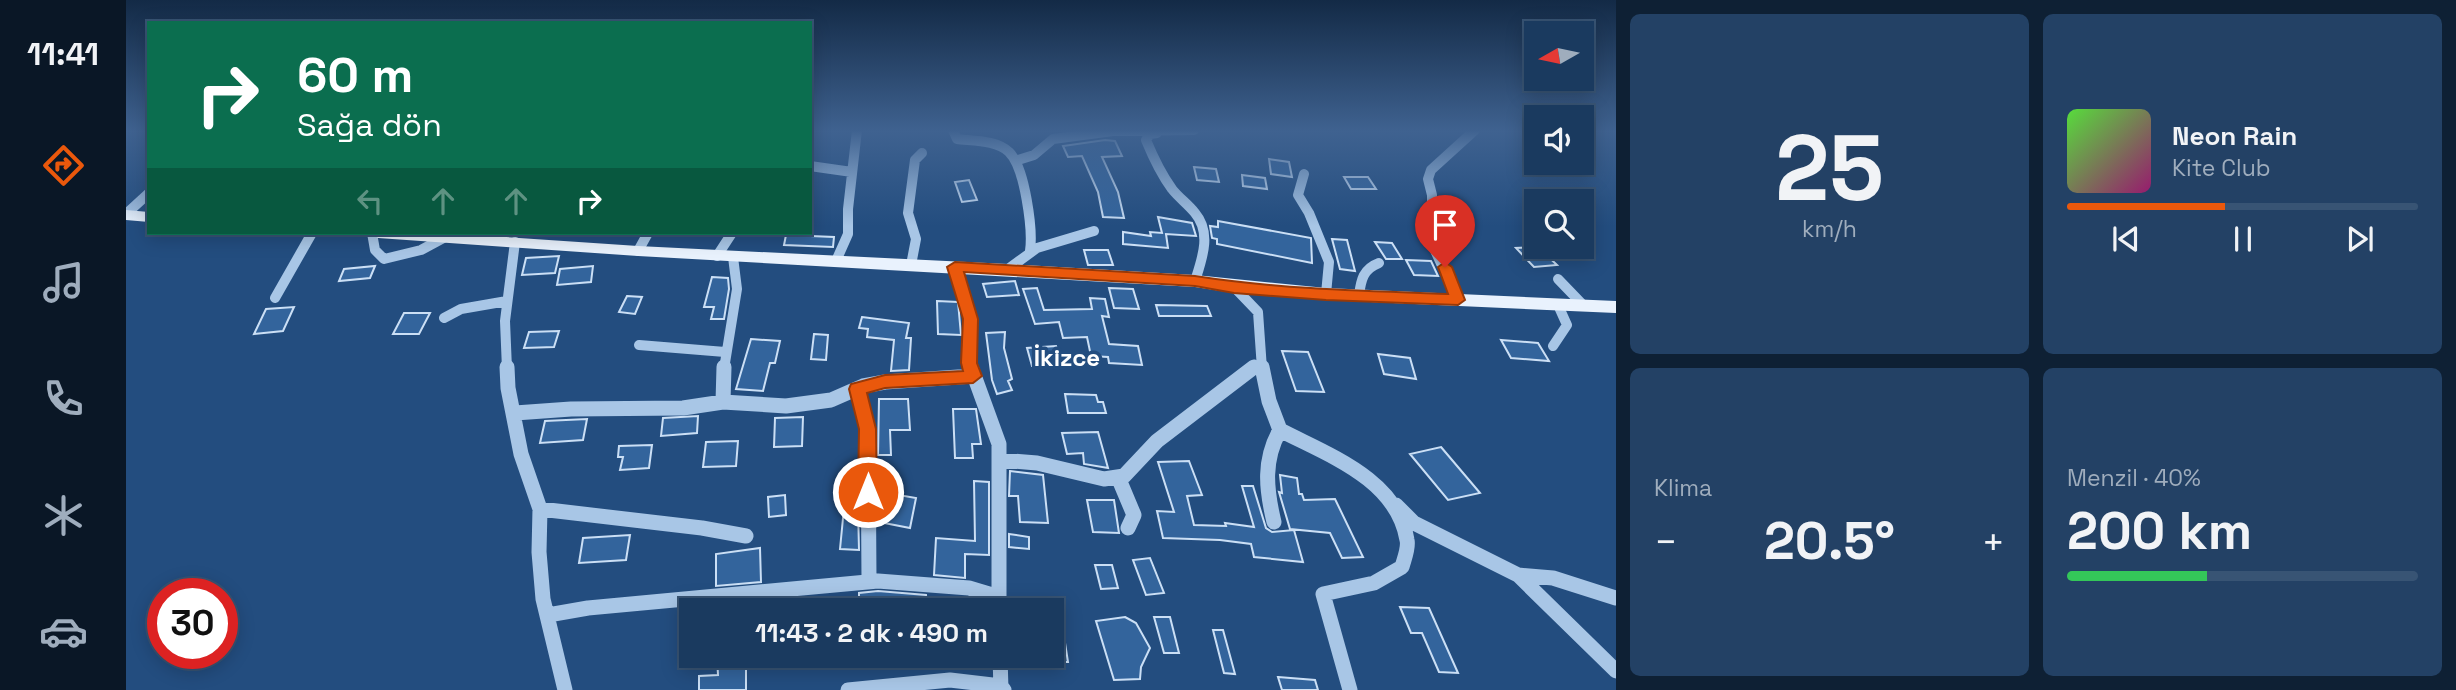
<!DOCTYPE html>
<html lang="tr">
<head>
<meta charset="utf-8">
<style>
	body { margin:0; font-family:"Space Grotesk",sans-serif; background:#234165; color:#f1f3f6; height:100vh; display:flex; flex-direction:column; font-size:26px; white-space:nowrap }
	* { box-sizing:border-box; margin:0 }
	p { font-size:23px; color:#9fadbd }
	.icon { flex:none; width:38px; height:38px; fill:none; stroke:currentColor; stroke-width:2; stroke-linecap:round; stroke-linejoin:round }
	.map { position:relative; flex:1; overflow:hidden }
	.side { display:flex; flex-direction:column; gap:14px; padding:14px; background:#0e2034; width:840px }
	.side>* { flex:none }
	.guide { position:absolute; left:21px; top:21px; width:665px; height:214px; border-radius:0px; box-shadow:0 4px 18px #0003,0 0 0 2px #385474; background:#0b6e4f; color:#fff; overflow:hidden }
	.needle { width:46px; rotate:261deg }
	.fabs { position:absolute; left:1398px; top:21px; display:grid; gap:14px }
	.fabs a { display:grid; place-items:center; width:70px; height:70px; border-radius:0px; background:#1a3a5f; box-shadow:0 4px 18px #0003,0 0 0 2px #385474; font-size:35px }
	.speed { position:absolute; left:21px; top:578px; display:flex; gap:14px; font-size:35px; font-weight:700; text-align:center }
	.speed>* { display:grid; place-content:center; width:91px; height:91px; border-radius:50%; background:#1a3a5f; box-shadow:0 4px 18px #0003,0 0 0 2px #385474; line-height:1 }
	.speed .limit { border:10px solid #d22; background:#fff; color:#111 }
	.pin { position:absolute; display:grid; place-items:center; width:60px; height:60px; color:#fff; margin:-72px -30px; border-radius:50% 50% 50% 0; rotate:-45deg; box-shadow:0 0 7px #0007 }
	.pin .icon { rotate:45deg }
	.me { position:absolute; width:77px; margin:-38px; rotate:0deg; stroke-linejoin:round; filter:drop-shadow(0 0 5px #0008) }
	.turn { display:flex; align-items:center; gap:24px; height:147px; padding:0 35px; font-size:32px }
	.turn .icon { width:91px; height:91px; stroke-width:2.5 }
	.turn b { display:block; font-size:49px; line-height:60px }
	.lanes { display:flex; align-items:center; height:66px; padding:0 35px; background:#0003; justify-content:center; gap:35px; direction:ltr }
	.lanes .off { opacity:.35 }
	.big { font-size:52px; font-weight:800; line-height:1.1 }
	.side .tile { flex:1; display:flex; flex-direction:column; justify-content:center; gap:10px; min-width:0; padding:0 24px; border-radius:10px; background:#234165 }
	.side .dial { align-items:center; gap:0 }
	.dial b { font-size:91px; line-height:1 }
	.song { display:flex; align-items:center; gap:21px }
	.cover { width:84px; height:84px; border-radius:10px; background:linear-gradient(135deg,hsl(110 70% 55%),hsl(320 70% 35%)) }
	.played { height:7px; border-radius:4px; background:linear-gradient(90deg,#ea580c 45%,#385474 45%) }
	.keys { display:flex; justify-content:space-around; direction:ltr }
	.heat { display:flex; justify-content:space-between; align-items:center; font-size:38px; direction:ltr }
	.charge { height:10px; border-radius:5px; background:linear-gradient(90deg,#34c759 40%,#385474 0) }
	.side .tiles { flex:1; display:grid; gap:14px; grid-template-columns:repeat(2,1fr) }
	.trip { position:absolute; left:553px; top:598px; width:385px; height:70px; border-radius:0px; background:#1a3a5f; box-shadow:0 4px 18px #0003,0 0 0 2px #385474; font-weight:800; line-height:70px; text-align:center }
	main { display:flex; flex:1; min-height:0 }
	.menu { display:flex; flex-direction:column; width:126px; justify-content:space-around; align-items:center; background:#0a1726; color:#9fadbd }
	.menu .icon { width:49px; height:49px }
	.menu .selected { color:#ea580c }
	.menu b { font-size:32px; color:#f1f3f6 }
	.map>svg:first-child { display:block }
</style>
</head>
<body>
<main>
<nav class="menu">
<b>11:41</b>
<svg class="icon selected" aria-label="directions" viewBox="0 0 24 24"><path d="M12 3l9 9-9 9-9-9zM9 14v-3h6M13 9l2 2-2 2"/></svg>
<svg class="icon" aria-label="music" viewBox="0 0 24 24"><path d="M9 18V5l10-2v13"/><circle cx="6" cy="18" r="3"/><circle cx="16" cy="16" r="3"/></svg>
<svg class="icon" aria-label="phone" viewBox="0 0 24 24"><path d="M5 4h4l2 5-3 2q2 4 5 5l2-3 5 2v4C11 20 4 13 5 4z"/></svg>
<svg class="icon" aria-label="climate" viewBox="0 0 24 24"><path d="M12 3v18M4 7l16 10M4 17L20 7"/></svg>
<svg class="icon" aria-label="car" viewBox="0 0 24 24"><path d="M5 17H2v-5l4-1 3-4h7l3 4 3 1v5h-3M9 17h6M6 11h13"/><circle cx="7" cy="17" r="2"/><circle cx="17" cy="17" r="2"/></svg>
</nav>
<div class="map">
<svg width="1490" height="690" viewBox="0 0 1490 690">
	<rect width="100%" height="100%" fill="#234d7f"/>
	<path fill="#33649c" stroke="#cbdff5" stroke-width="2" d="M 979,140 L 989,141 L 996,156 L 976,157 L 992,192 L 998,218 L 977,217 L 972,192 L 956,156 L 942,157 L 937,146 Z
		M 1143,159 L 1163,162 L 1166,177 L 1145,174 Z
		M 1068,167 L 1090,169 L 1093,182 L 1071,180 Z
		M 1116,175 L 1139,178 L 1141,189 L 1117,186 Z
		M 1218,177 L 1242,177 L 1250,189 L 1225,189 Z
		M 843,180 L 851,200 L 836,202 L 829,182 Z
		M 1032,217 L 1066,223 L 1070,236 L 1040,234 L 1042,248 L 997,244 L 997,232 L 1025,236 L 1024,232 L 1036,233 Z
		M 1092,221 L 1185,238 L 1186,263 L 1091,244 L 1091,239 L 1086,238 L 1084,226 L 1092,227 Z
		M 660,235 L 708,237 L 707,247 L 658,245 Z
		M 1206,239 L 1221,240 L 1229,271 L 1214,269 Z
		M 1249,242 L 1266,243 L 1276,259 L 1260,259 Z
		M 1412,247 L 1431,265 L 1408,267 L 1390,248 Z
		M 958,250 L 982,250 L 987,265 L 962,265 Z
		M 433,256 L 429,273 L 396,275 L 400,258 Z
		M 1280,260 L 1305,261 L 1312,276 L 1288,275 Z
		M 249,266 L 244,278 L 213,281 L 218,269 Z
		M 467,266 L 465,282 L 431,285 L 434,269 Z
		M 586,277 L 602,278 L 603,289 L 598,319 L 585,319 L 588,307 L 578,307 Z
		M 889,281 L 893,295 L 861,297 L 857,284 Z
		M 911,288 L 918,310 L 966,309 L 964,298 L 979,299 L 983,317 L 976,316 L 983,344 L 1012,346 L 1016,365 L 983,363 L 982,357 L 965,356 L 961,337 L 937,338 L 933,322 L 909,324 L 897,289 Z
		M 983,288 L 1007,289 L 1013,309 L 988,308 Z
		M 501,296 L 516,297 L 509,314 L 493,312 Z
		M 811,301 L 832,302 L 835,335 L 812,334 Z
		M 1030,305 L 1081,306 L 1085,316 L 1033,316 Z
		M 168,307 L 157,331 L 128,334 L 140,309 Z
		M 278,313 L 304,313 L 293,334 L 267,334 Z
		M 736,317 L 783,323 L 780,338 L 785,338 L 783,370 L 765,371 L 768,340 L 741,337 L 742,329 L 733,328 Z
		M 433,331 L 428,347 L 398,348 L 403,332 Z
		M 879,332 L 878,348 L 886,379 L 882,381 L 886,390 L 871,394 L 866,380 L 860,333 Z
		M 688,334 L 702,335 L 700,360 L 685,359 Z
		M 625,339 L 654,341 L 649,363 L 644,363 L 637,391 L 610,389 Z
		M 1375,340 L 1412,343 L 1423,361 L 1385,358 Z
		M 930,346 L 935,364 L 906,366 L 901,348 Z
		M 1156,351 L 1182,352 L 1198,392 L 1170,391 Z
		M 1252,354 L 1284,358 L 1290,379 L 1258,374 Z
		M 939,394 L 970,395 L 972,402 L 977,402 L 980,413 L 942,413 Z
		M 753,399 L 782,399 L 784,430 L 764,430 L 765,455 L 752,455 Z
		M 827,409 L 850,409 L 855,444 L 846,444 L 847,458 L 829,458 Z
		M 572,416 L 571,433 L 535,436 L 537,418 Z
		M 677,417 L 676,446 L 648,447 L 649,418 Z
		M 461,419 L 457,440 L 414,443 L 419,421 Z
		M 972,432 L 982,468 L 958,464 L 957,453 L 941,454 L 936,433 Z
		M 612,441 L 610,466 L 577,467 L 580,442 Z
		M 526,445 L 523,468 L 494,470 L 497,457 L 492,457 L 493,446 Z
		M 1315,447 L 1354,493 L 1322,500 L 1284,454 Z
		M 1063,461 L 1076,495 L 1061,496 L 1068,525 L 1100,526 L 1099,523 L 1128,527 L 1116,486 L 1127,486 L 1140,528 L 1146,532 L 1168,530 L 1177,562 L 1128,557 L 1125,544 L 1094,540 L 1037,538 L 1031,511 L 1048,512 L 1032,462 Z
		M 884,471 L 917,475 L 922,523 L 894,522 L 892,496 L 883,496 Z
		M 1154,475 L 1171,478 L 1173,494 L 1176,494 L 1178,500 L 1209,499 L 1237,557 L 1216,558 L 1204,533 L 1164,529 L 1153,492 L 1156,493 Z
		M 848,481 L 863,482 L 863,555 L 839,554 L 839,578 L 808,575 L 810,538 L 849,541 Z
		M 761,493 L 790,498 L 784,528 L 753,522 Z
		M 659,495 L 660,515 L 643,517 L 642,497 Z
		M 961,500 L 988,500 L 993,533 L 967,532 Z
		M 718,508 L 732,509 L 733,550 L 714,549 Z
		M 883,534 L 903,537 L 903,549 L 883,547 Z
		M 504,535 L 500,560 L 453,563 L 457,538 Z
		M 634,548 L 635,582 L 590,586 L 590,554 Z
		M 1024,558 L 1038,593 L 1020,595 L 1007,560 Z
		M 969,565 L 986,565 L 992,588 L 975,589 Z
		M 752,591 L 800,595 L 801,605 L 733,607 L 733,593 Z
		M 1274,607 L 1303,608 L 1332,673 L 1313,672 L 1296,633 L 1285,633 Z
		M 926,617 L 935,617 L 942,662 L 926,662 Z
		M 999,617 L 1010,623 L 1024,648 L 1015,667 L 1014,679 L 988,680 L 970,621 Z
		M 1028,617 L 1044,617 L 1053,653 L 1038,653 Z
		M 1087,630 L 1097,630 L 1109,674 L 1098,673 Z
		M 591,656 L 620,656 L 620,690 L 573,690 L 573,676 L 592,675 Z
		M 1152,677 L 1189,680 L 1192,690 L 1156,690 Z"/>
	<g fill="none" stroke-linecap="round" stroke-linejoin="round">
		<path stroke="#a8c6e6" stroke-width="10" d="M 827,130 L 831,139 C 847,141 871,140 883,152 C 899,167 907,230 904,251
			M 1031,133 L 1024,134 L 1020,140 C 1027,157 1035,174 1046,189 C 1053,198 1062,204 1069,213 C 1086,233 1076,259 1069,281
			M 892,160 L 908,155 L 927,139 L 987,131 L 1068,130
			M 684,166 L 726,172
			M 1178,174 L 1172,195 L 1183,213 L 1203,262 L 1200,294
			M 0,214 L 23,193
			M 246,233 L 249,250 L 258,259 L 295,250 L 321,236
			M 512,251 L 522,233
			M 591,256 L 606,233
			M 710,261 L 722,234 L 722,209 L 731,130
			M 785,265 L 790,239 L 782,213 L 789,160 L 796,153
			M 829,267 L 845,319 L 843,363 L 845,369
			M 882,269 L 911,248 L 968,231
			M 1432,279 L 1458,306
			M 1108,287 L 1132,312 L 1136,369
			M 1233,295 C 1235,280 1237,269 1253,263
			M 149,298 L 186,233
			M 1332,300 L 1306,244 L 1306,195 L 1302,179 L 1305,170 L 1349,130
			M 318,318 L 335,309 L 381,301
			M 513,345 L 599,352
			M 1427,346 L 1441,325 L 1432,305
			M 381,369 L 379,321 L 389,242
			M 598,369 L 611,289 L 607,257
			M 1125,369 L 1135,364"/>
		<path stroke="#a8c6e6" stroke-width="15" d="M 381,367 L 382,388 L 395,454 L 414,509 L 413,552 L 417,599 L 439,690
			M 845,367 L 873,444 L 873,611
			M 1136,367 L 1143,401 L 1154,430 C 1202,455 1271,479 1281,540 C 1283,548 1278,559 1276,567 L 1248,583 L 1197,594 L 1224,690
			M 731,389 L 742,429 L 743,579
			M 597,402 L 598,367
			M 389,413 L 445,409 L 557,408 L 597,402 L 660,406 L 705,400 L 737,386 L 759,382 L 847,376
			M 874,460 L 911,463 L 978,479 L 998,476 L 1031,441 L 1128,367
			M 992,477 L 1008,515 L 1002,528
			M 1270,505 L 1288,523 L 1392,575 L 1490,671
			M 414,509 L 576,528 L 620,536
			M 1148,522 C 1140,489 1137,460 1154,430
			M 1392,575 L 1427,578 L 1490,598
			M 422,615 L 462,608 L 752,581 L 843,588 L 873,597
			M 874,656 L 875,690
			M 722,690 L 824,680 L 875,686 L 878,690"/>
		<path fill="#e9f2fd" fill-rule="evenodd" d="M 0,210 L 23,212 L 23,222 L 0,220 Z
			M 245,233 L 321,233 L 512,246 L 882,264 L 1069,275 L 1200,288 L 1490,301 L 1490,313 L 1200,300 L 1108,293 L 1069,287 L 512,256 L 252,238 Z"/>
	</g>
	<linearGradient id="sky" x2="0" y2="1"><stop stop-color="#132a46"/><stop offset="0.58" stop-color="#3f6290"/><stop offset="1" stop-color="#3f6290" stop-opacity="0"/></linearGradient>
	<rect width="1490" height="226" fill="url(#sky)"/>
	<path fill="#ea580c" stroke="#983908" stroke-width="2" d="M 829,262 L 1069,276 C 1153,289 1238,291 1322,294 L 1312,267 L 1319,262 L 1326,267 L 1339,300 L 1332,305 L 1200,300 L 1108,293 L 1069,286 L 838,272 L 852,319 L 851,363 L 856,376 L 847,383 L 759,388 L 741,393 L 750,429 L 751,492 L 748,497 L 742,500 L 735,497 L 732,492 L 733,429 L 723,389 L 725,384 L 759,375 L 837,371 L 835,363 L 837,319 L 821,267 Z"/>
	<g text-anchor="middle" stroke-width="7" stroke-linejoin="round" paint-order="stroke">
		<g font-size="24" font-weight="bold" fill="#fff" stroke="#234d7f">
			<text x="941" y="366">İkizce</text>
		</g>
	</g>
</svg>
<div class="fabs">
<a><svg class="needle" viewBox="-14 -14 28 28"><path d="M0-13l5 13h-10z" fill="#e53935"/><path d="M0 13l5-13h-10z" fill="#9fadbd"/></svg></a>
<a><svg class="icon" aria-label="sound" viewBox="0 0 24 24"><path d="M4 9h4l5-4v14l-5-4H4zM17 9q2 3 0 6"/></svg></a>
<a><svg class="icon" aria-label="search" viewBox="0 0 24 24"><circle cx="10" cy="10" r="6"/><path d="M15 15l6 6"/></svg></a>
</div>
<div class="speed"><div class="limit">30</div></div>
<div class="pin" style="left:1319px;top:267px;background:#d93025"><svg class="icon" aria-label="arrive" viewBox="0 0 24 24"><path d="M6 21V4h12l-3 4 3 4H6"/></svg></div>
<svg class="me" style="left:742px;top:492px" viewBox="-20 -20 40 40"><circle r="17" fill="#ea580c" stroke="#fff" stroke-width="3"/><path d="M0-11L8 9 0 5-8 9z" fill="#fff"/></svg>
<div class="trip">11:43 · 2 dk · 490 m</div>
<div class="guide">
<div class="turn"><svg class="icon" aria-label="right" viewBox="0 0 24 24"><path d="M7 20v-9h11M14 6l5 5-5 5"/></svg><div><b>60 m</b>Sağa dön</div></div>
<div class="lanes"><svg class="icon off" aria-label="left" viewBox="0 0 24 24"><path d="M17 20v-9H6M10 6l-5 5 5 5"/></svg><svg class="icon off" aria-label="ahead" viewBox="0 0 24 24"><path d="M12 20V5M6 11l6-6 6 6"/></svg><svg class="icon off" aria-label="ahead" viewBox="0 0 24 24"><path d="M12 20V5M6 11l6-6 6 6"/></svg><svg class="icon" aria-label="right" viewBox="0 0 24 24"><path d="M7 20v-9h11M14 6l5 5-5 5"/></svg></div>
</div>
</div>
<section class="side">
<div class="tiles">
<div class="tile dial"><b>25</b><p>km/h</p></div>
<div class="tile">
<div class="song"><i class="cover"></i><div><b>Neon Rain</b><p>Kite Club</p></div></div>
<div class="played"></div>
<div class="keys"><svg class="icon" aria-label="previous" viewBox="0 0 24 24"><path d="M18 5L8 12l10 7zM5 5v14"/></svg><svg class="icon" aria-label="pause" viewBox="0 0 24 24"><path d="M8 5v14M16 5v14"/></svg><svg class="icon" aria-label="next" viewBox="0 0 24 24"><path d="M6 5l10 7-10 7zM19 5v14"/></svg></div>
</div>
<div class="tile"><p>Klima</p>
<div class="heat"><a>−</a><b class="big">20.5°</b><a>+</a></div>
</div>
<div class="tile"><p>Menzil · 40%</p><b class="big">200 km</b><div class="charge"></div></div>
</div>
</section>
</main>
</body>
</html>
